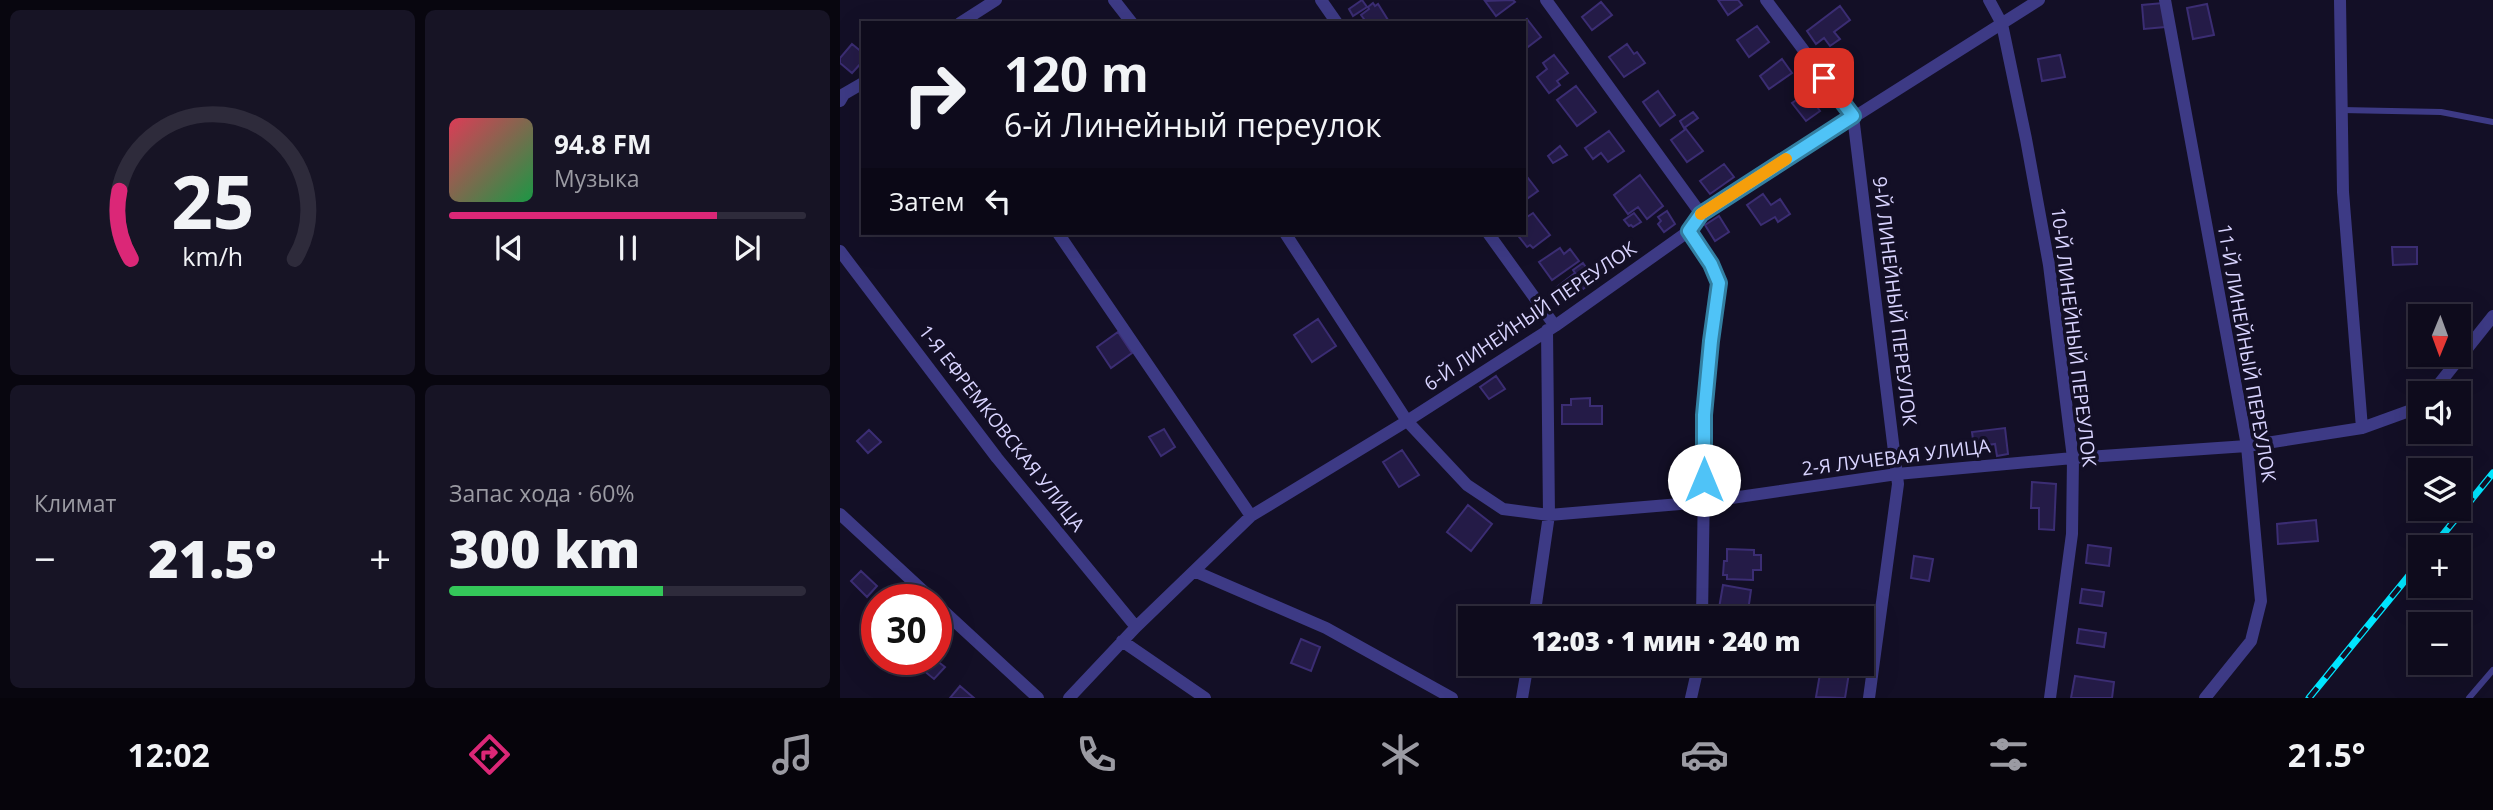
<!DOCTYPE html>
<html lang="ru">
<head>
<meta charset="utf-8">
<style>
	body { margin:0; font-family:"Open Sans",sans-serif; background:#171425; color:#f1f3f6; height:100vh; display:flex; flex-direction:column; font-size:26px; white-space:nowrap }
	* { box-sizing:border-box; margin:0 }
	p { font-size:23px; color:#9b9ba3 }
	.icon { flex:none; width:38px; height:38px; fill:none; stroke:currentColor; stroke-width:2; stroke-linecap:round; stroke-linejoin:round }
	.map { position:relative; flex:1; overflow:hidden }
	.side { display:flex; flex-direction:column; gap:10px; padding:10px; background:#08060f; width:840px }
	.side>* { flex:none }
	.banner { position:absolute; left:21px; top:21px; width:665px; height:214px; border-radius:0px; box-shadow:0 7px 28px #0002,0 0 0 2px #2e2b3b; background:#0e0b1c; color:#f1f3f6; overflow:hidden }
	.needle { width:46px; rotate:181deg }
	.tools { position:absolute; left:1568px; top:304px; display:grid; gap:14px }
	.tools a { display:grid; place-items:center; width:63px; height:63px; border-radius:0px; background:#0e0b1c; box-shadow:0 7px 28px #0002,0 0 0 2px #2e2b3b; font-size:35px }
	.speed { position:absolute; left:21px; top:584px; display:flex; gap:14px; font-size:35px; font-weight:700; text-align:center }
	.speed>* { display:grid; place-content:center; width:91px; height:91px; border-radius:50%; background:#0e0b1c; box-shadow:0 7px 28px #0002,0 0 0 2px #2e2b3b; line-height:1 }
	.speed .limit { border:10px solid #d22; background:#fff; color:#111 }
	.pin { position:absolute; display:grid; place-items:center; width:60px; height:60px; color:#fff; margin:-30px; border-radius:14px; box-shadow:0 4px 10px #0006 }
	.me { position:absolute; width:77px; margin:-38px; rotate:0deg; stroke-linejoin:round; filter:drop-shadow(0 0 5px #0008) }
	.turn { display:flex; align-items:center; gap:24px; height:147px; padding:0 28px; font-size:32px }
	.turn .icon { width:91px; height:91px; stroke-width:2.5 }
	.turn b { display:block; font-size:49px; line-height:60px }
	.then { display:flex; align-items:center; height:66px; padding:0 28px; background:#0003; gap:14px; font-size:26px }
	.big { font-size:52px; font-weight:800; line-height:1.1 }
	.side .tile { flex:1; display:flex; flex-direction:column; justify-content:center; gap:10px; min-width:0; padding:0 24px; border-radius:10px; background:#171425 }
	.side .dial { align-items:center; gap:0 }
	.dial svg { height:182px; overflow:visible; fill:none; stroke:#2e2b3b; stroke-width:7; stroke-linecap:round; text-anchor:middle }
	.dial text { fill:#f1f3f6; stroke:none }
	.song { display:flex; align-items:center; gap:21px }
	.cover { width:84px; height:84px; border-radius:10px; background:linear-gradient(135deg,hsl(350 70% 55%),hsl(140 70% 35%)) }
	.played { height:7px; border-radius:4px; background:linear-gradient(90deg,#db2777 75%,#2e2b3b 75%) }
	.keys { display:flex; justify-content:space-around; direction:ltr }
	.heat { display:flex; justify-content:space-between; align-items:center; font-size:38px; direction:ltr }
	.charge { height:10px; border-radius:5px; background:linear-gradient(90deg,#34c759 60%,#2e2b3b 0) }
	.side .tiles { flex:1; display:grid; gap:10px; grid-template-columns:repeat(2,1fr) }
	.trip { position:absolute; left:618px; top:606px; width:416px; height:70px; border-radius:0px; background:#0e0b1c; box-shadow:0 7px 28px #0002,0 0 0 2px #2e2b3b; font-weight:800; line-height:70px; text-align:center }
	.menu { display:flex; height:112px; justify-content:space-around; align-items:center; background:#06040b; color:#9b9ba3 }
	.menu .icon { width:49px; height:49px }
	.menu .selected { color:#db2777 }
	.menu b { font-size:32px; color:#f1f3f6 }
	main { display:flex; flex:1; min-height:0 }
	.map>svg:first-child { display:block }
</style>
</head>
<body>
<main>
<section class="side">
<div class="tiles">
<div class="tile dial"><svg viewBox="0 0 100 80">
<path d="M14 69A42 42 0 1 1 86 69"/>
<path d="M14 69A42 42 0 0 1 9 39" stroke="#db2777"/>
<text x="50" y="56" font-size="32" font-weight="700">25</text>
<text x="50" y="72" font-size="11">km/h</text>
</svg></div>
<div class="tile">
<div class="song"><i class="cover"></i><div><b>94.8 FM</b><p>Музыка</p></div></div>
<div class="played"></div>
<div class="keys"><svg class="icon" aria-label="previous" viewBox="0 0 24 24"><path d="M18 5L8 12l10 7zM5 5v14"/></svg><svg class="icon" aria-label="pause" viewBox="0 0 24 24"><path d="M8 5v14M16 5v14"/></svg><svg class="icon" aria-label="next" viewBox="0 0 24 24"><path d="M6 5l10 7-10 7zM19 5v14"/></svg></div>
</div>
<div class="tile"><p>Климат</p>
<div class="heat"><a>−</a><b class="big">21.5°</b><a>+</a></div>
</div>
<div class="tile"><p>Запас хода · 60%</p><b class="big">300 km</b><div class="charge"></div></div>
</div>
</section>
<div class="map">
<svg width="1653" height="698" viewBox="0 0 1653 698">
	<rect width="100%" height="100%" fill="#130f26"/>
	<path fill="#241b47" stroke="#3b2d73" stroke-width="2" d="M 522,0 L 527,7 L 513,16 L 509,9 Z
		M 673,0 L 675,2 L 656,16 L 645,1 Z
		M 878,0 L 898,0 L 902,5 L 888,15 Z
		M 761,2 L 772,15 L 752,30 L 742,17 Z
		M 533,3 L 535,6 L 538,4 L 548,20 L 543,23 L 527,23 L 521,15 L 529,9 L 528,7 Z
		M 1323,3 L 1325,27 L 1304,29 L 1302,5 Z
		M 1367,4 L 1374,35 L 1353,39 L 1347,8 Z
		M 1000,6 L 1010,20 L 994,32 L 1000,39 L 990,46 L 984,38 L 976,44 L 967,31 Z
		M 687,19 L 701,37 L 684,50 L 684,23 L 682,23 Z
		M 917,26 L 929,42 L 909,57 L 897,40 Z
		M 12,44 L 23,53 L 23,61 L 12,73 L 0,63 L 0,58 Z
		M 787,44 L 794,54 L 797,52 L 805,63 L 784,77 L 769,57 Z
		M 714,55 L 728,73 L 717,81 L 720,85 L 709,93 L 697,77 L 707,69 L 703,63 Z
		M 1220,55 L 1225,77 L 1202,81 L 1198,59 Z
		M 942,59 L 952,73 L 929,89 L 920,76 Z
		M 736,86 L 756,112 L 737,126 L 717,100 Z
		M 818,91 L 835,115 L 820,126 L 803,102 Z
		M 967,93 L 980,111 L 966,121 L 952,103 Z
		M 853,112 L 858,118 L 844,128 L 840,121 Z
		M 846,129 L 863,151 L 847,162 L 831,140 Z
		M 769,131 L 784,151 L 768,162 L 761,153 L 753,159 L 745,148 Z
		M 720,146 L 727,155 L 713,163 L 708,156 Z
		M 884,164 L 894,177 L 870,194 L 860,181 Z
		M 800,175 L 823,206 L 807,219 L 798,207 L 788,214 L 774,195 Z
		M 688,178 L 698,191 L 684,201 L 684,180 Z
		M 923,194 L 931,205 L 940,199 L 950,214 L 938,222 L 935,217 L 921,225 L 907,205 Z
		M 827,211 L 835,224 L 824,232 L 818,224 L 821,221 L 818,217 Z
		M 693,213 L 710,235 L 693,248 L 690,245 L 687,247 L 676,233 L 684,233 L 684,219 Z
		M 794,213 L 801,222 L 793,227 L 791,225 L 789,226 L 784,220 Z
		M 879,216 L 889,232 L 875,241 L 865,225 Z
		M 1552,247 L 1577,247 L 1577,264 L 1553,265 Z
		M 720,248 L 724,254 L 730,249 L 739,261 L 712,280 L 699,262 Z
		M 743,263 L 755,280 L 727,301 L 717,287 L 735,273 L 733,270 Z
		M 478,319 L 496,346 L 472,362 L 454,335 Z
		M 278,332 L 292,353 L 271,368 L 257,347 Z
		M 656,376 L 665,389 L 649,399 L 640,387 Z
		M 750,398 L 750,406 L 762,406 L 762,424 L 722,424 L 722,405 L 731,405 L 731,399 Z
		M 1165,428 L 1168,454 L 1157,456 L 1155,444 L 1134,447 L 1132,432 Z
		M 324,429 L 335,447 L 321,456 L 309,437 Z
		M 29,430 L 41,442 L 28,453 L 17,441 Z
		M 562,450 L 579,475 L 559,487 L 543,462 Z
		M 1192,482 L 1216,484 L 1214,530 L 1199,529 L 1199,508 L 1191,508 Z
		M 628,505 L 652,524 L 631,551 L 607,532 Z
		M 1476,520 L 1478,541 L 1438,544 L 1437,524 Z
		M 1248,545 L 1271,548 L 1269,566 L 1246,563 Z
		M 887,549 L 914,550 L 914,555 L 921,555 L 921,570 L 913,570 L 913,580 L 887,579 L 887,575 L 883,575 L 884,561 L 887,561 Z
		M 1074,556 L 1093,559 L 1089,581 L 1071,578 Z
		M 21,571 L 37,586 L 27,597 L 11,581 Z
		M 883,585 L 911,590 L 907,618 L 878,614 Z
		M 1242,589 L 1264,592 L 1262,606 L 1240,603 Z
		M 1239,629 L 1266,633 L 1264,647 L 1237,643 Z
		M 461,639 L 480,647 L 471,671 L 451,663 Z
		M 84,660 L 96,660 L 105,667 L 94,679 L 78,666 Z
		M 981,668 L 1009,673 L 1005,698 L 976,697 Z
		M 1235,676 L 1274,682 L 1272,698 L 1231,698 Z
		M 120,686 L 134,698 L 110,698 Z"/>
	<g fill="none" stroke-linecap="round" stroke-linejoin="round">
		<path stroke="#3d3a85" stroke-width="6" d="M 1502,110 L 1601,112 L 1653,122
			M 1629,698 L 1653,670"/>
		<path stroke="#3d3a85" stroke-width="12" d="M 274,0 L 292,23
			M 481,0 L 497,23
			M 706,0 L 861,214
			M 926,0 L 1013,116 L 1058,484 L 1029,698
			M 1149,0 L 1162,24 L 1186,139 L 1209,265 L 1233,458 L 1232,534 L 1210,698
			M 1325,0 L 1407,446 L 1421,601 L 1411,641 L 1365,698
			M 1500,0 L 1503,192 L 1522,428
			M 120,23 L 156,0
			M 0,101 L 4,94 L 23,83
			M 849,231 L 871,264 L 879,283 L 871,341 L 865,415 L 862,618
			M 218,233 L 411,516
			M 445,233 L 567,421 L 627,485 L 663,509 L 709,515 L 864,502 L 1057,474 L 1233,458 L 1407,446 L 1522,428 L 1580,407
			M 648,233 L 715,326
			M 0,251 L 157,458 L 296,627
			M 1591,394 L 1653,316
			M 0,514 L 93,600
			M 354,571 L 486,628 L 612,698
			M 96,604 L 198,698
			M 694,618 L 709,515 L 707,330
			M 282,641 L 365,698
			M 229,698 L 296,627 L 411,516 L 567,421 L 715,326 L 849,231 L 861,214 L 1199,0
			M 682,698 L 688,663
			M 851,698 L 859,663"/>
		<g stroke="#00e5ff" stroke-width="7">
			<path id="rail" d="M 1592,548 L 1653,473
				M 1469,698 L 1580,562"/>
		</g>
		<use href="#rail" stroke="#130f26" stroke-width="4.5" stroke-dasharray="13" stroke-linecap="butt"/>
	</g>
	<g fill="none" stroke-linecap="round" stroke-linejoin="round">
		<g stroke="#337fa1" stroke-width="18">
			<path id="route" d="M 864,480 L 864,415 L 871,341 L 879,283 L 871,264 L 849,231 L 861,214 L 1013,116 L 984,78"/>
		</g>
		<use href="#route" stroke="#4fc3f7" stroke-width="12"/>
		<path stroke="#f59e0b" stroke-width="12" d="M 861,214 L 946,159"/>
	</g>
	<g text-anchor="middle" stroke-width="7" stroke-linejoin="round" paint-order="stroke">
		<g font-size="19" fill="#d9d4ff" stroke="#130f26">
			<text transform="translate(1055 301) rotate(83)" y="7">9-Й ЛИНЕЙНЫЙ ПЕРЕУЛОК</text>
			<text transform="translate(690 316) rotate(-34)" y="7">6-Й ЛИНЕЙНЫЙ ПЕРЕУЛОК</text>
			<text transform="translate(1234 337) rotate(83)" y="7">10-Й ЛИНЕЙНЫЙ ПЕРЕУЛОК</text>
			<text transform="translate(1407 353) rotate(80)" y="7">11-Й ЛИНЕЙНЫЙ ПЕРЕУЛОК</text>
			<text transform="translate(162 428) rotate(52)" y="7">1-Я ЕФРЕМКОВСКАЯ УЛИЦА</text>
			<text transform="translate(1056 457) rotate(-7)" y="7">2-Я ЛУЧЕВАЯ УЛИЦА</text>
		</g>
	</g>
</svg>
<div class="tools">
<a><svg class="needle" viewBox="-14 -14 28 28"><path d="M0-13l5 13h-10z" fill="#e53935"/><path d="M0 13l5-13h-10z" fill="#9b9ba3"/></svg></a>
<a><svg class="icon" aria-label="sound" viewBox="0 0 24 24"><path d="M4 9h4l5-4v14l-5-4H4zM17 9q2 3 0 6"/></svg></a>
<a><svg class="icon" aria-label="layers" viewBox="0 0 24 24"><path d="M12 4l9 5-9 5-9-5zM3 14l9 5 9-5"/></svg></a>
<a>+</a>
<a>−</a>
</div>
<div class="speed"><div class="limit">30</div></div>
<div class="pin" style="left:984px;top:78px;background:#d93025"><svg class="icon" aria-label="arrive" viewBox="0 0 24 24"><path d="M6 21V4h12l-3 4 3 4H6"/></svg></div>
<svg class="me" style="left:864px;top:480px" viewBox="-20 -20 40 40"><circle r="19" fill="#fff"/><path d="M0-13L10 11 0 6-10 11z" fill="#4fc3f7"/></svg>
<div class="trip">12:03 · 1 мин · 240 m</div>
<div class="banner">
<div class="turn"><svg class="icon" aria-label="right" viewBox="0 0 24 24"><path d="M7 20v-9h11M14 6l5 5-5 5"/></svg><div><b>120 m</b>6-й Линейный переулок</div></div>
<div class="then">Затем<svg class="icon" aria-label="left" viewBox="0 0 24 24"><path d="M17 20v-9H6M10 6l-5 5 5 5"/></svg></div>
</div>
</div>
</main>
<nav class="menu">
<b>12:02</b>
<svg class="icon selected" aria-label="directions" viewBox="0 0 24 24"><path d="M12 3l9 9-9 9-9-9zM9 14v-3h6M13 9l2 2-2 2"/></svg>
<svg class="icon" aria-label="music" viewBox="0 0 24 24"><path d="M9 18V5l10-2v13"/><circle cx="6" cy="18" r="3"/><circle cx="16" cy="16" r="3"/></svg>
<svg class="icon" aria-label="phone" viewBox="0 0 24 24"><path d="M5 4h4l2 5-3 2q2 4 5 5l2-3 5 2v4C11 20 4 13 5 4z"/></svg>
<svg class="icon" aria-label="climate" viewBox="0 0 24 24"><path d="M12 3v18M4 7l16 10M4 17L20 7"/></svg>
<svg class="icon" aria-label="car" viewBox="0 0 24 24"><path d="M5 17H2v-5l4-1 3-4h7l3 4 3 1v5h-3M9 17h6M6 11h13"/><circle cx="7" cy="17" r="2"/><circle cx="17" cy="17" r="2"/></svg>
<svg class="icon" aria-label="filters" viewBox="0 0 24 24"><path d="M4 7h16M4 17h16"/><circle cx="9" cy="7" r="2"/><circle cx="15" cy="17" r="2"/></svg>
<b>21.5°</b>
</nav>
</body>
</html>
